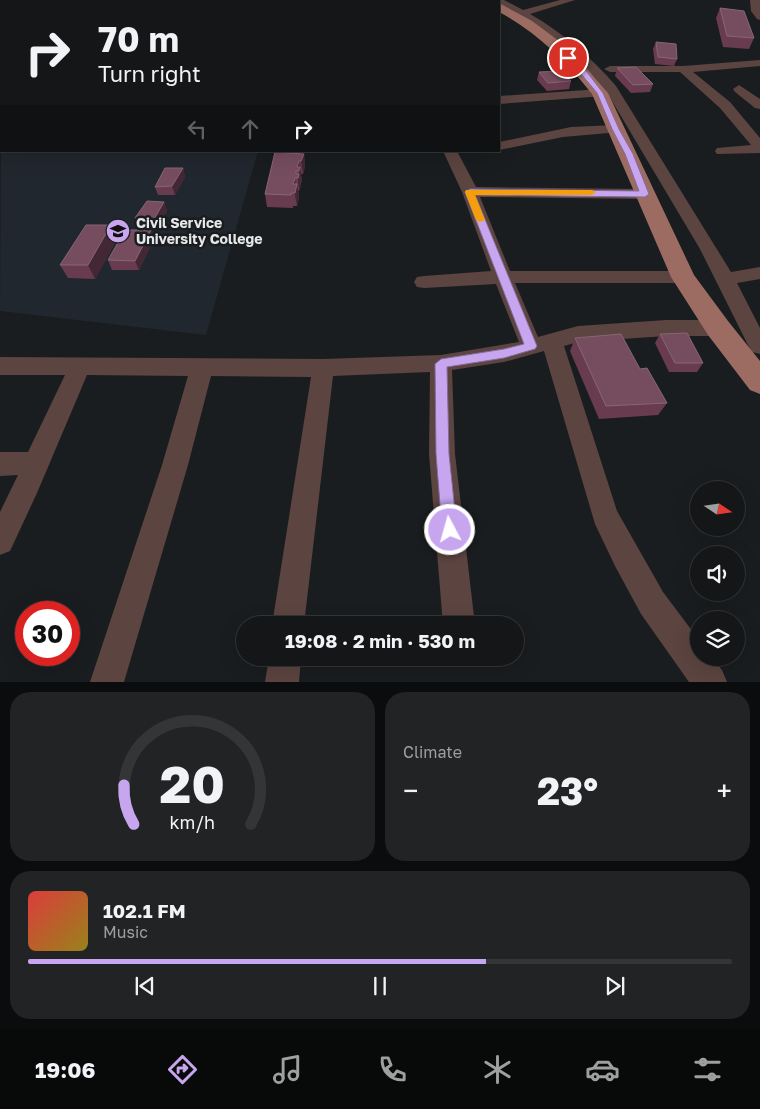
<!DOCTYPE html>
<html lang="en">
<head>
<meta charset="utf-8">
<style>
	body { margin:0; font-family:"Golos Text",sans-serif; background:#212324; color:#f1f3f6; height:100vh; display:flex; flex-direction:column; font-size:19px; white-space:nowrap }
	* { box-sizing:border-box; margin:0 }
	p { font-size:16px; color:#9d9fa1 }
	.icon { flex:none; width:28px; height:28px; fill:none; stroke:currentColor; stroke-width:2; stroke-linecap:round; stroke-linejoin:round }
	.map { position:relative; height:682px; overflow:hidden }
	.sheet { display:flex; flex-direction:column; gap:10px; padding:10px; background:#0b0c0d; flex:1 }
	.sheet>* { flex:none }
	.top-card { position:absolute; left:0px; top:0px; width:500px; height:152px; box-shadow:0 5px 20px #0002,0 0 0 1px #333536; background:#141617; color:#f1f3f6; overflow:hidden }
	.needle { width:32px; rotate:103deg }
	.controls { position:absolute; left:690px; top:481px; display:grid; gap:10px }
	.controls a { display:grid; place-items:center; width:55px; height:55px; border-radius:50%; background:#141617; box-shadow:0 5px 20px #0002,0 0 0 1px #333536; font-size:25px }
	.speed { position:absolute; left:15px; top:601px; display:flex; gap:10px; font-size:25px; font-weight:700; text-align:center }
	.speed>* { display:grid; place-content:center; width:65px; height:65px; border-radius:50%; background:#141617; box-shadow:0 5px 20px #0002,0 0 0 1px #333536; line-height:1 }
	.speed .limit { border:8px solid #d22; background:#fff; color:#111 }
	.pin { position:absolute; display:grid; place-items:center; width:42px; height:42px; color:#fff; margin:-21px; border:2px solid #fff; border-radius:50%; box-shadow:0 1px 5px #0007 }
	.me { position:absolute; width:55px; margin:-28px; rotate:354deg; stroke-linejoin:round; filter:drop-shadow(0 0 4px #0008) }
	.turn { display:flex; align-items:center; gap:18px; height:105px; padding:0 15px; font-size:22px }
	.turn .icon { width:65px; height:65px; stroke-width:2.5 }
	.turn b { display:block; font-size:35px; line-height:42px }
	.lanes { display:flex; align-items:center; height:48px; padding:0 15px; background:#0003; justify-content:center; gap:25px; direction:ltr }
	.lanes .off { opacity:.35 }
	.big { font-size:38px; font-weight:700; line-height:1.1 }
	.sheet .widget { flex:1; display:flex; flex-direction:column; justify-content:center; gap:8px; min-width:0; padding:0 18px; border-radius:20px; background:#212324 }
	.sheet .dial { align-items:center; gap:0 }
	.dial svg { height:130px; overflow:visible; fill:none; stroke:#333536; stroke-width:7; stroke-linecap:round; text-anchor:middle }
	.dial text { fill:#f1f3f6; stroke:none }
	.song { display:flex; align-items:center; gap:15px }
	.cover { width:60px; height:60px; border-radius:8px; background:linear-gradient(135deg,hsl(0 70% 55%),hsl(50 70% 35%)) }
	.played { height:5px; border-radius:2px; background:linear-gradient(90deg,#c8a6ef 65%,#333536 65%) }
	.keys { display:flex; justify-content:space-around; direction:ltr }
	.heat { display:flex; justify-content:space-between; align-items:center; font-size:28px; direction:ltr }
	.sheet .tiles { flex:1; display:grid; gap:10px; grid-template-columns:1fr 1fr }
	.widget:last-child { grid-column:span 2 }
	.trip { position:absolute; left:236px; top:616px; width:288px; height:50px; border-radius:25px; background:#141617; box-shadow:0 5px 20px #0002,0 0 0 1px #333536; font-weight:700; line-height:50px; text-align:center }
	.tabs { display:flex; height:80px; justify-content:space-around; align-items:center; background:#080909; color:#9d9fa1 }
	.tabs .icon { width:35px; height:35px }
	.tabs .active { color:#c8a6ef }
	.tabs b { font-size:22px; color:#f1f3f6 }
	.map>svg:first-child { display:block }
</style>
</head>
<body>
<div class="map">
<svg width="760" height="682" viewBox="0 0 760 682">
	<rect width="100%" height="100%" fill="#1a1d1f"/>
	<path fill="#21272e" d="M 0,0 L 270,0 L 270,1 L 1,1 L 0,100 Z
		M 1,142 L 1,151 L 258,151 L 206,335 L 0,311 Z"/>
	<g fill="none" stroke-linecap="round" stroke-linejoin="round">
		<path fill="#5c4440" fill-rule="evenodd" d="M 492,0 L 504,0 L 523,10 L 560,0 L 575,0 L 530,14 C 563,33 591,57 616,86 L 731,272 L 760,267 L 760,279 L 737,283 L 760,328 L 760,354 L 752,352 L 747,343 L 700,249 L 606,91 C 577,54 541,26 499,4 L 499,1 Z
			M 750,0 L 760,0 L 760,20 L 757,19 L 751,11 Z
			M 760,60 L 760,66 L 693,72 L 730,102 L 760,138 L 760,153 L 717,154 L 715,151 L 717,148 L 751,145 L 720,108 L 680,72 L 610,72 L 604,69 L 610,66 L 683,66 Z
			M 739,85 L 760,99 L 760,109 L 755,108 L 735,92 L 733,89 Z
			M 600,89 L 606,93 L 604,96 L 499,104 L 499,96 Z
			M 615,125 L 622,129 L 620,132 L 563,137 L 499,150 L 499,142 L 571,127 Z
			M 443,151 L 457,151 L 476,187 L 645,189 L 651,191 L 653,194 L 651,197 L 645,199 L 480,197 L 510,271 L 683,271 L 690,273 L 692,277 L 690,281 L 683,283 L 515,283 L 538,337 L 578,326 L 666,320 L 718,320 L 725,323 L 728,328 L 725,333 L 718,336 L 666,336 L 578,342 L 564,346 L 617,511 L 663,592 L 699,640 L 699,658 L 712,658 L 722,670 L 727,682 L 689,682 L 641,614 L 615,566 L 595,524 L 544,351 L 504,362 L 452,370 L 455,454 L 475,625 L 443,625 L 429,454 L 430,372 L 333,376 L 304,625 L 272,625 L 311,377 L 211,376 L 188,465 L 124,682 L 90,682 L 162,465 L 188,376 L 87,375 L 37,493 L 10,551 L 0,555 L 0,512 L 18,475 L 0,476 L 0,452 L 28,452 L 65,375 L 0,375 L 0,357 L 323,359 L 441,355 L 519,342 L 496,284 L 424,288 L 417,287 L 414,282 L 417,277 L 424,276 L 491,271 L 462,192 Z
			M 269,658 L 301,658 L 299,682 L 265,682 Z"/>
		<path fill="#9c6c63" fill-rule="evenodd" d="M 499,3 L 532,21 L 559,41 L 583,64 L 608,93 L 694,275 L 728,321 L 760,361 L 760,394 L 750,390 L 708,335 L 671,277 L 592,94 C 566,61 536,32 499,12 Z"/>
	</g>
	<path fill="#683b4f" d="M 720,8 L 754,38 L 749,49 L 723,47 L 716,18 Z
		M 656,42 L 677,59 L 674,66 L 655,64 L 653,49 Z
		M 1,45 L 1,70 L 0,71 L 0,47 Z
		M 617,68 L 653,84 L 650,92 L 631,93 L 615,76 Z
		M 539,72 L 571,81 L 569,89 L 547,91 L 537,80 Z
		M 304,154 L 305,166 L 303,174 L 301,174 L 302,179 L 299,191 L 298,191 L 299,197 L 297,206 L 293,206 L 293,208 L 267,207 L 265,194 Z
		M 183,168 L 185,177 L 175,195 L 158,195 L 155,187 Z
		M 164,202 L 167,211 L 157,228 L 139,227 L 135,218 Z
		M 111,225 L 117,239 L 95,279 L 68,278 L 60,265 Z
		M 154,239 L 139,270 L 112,270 L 108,260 Z
		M 660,334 L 703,363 L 697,372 L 669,372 L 655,343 Z
		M 575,338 L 640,369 L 667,403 L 658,415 L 599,419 L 570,351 Z"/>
	<path fill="#432735" d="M 304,154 L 305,166 L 303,174 L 301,161 Z
		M 299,161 L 300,170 L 300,167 L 302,179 L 301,184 L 299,171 L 297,167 Z
		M 183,168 L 185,177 L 175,195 L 172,186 Z
		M 299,174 L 301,187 L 299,191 L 298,178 Z
		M 295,178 L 296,188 L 297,184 L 299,197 L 297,206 L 293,184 Z
		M 164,202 L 167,211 L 157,228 L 154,219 Z
		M 111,225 L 117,239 L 95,279 L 88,265 Z
		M 151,230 L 154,239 L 139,270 L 135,261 Z"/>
	<path fill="#764d5f" stroke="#876674" d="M 64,0 L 82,0 L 82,1 L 63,1 Z
		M 90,0 L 110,0 L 110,1 L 90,1 Z
		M 118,0 L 137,0 L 137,1 L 118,1 Z
		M 720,8 L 744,11 L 754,38 L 727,36 Z
		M 656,42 L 676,44 L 677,59 L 658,57 Z
		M 1,45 L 1,59 L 0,59 L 0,47 Z
		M 636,67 L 653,84 L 633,85 L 617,68 Z
		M 561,71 L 571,81 L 548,83 L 539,72 Z
		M 275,152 L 304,154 L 301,161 L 299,161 L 297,167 L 300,167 L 299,171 L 296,171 L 296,174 L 299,174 L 298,178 L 295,178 L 293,184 L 297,184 L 295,193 L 291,193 L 291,195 L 265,194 Z
		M 165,168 L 183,168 L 172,186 L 155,187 Z
		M 147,201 L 164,202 L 154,219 L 135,218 Z
		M 86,225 L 111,225 L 88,265 L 60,265 Z
		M 125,230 L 151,230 L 135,261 L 108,260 Z
		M 687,333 L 703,363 L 675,363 L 660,334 Z
		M 621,334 L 640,369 L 647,368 L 667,403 L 606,406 L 575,338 Z"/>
	<path fill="#c8a6ef" stroke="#826c9b" d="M 566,56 L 570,56 L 587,72 L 603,93 L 619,129 L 633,154 L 649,194 L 645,197 L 475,195 L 537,346 L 535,349 L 504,358 L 447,367 L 449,454 L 457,530 L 455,535 L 450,537 L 444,535 L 442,530 L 436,454 L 435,364 L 441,359 L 504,349 L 524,344 L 465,192 L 470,189 L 639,191 L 625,154 L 612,129 L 597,93 L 582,75 L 566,59 Z"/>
	<path fill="#f59e0b" d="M 466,190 L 592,190 L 596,192 L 592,195 L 475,195 L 485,220 L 480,222 L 476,220 L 465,192 Z"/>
	<defs>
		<g id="university-disc" transform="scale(1.25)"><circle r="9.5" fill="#c8a6ef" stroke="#1a1d1f"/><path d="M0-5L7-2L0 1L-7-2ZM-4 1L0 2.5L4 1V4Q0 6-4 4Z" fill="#111"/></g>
	</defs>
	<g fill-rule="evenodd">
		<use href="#university-disc" x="118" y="231"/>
	</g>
	<g text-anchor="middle" stroke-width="5" stroke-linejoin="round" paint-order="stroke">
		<g font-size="14" font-weight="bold" fill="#e5e7e8" stroke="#1a1d1f" text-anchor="start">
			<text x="136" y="228">Civil Service<tspan x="136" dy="16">University College</tspan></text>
		</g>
	</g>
</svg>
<div class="controls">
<a><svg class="needle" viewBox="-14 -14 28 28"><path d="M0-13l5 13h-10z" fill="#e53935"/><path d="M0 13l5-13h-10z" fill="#9d9fa1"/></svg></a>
<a><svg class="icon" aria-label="sound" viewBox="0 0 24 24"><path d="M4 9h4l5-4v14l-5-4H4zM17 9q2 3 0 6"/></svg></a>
<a><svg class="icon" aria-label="layers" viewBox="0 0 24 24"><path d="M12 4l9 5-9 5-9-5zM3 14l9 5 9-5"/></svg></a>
</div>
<div class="speed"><div class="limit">30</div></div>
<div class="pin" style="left:568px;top:58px;background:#d93025"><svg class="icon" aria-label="arrive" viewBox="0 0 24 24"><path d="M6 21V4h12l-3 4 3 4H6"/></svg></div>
<svg class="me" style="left:450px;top:530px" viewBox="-20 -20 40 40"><circle r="17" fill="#c8a6ef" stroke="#fff" stroke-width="3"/><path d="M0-11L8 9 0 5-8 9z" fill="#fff"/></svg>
<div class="trip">19:08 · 2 min · 530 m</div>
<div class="top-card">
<div class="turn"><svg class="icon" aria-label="right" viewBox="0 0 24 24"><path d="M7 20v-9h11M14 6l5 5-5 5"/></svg><div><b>70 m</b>Turn right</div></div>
<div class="lanes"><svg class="icon off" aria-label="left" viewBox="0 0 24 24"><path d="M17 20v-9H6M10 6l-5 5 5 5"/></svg><svg class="icon off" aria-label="ahead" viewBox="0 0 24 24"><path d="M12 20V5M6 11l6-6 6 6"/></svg><svg class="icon" aria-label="right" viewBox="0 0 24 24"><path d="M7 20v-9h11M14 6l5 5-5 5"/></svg></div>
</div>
</div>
<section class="sheet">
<div class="tiles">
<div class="widget dial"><svg viewBox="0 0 100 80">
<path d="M14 69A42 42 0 1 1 86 69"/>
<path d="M14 69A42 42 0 0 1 8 45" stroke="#c8a6ef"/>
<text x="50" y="56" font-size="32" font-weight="700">20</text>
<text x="50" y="72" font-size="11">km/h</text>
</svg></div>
<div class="widget"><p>Climate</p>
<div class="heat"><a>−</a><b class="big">23°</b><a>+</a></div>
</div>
<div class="widget">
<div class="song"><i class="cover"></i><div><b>102.1 FM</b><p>Music</p></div></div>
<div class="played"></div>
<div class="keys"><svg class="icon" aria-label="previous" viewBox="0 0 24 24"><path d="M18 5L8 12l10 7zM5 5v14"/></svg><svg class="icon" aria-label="pause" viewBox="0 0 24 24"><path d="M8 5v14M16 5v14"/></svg><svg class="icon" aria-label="next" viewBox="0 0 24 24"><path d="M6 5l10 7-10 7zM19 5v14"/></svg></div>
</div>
</div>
</section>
<nav class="tabs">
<b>19:06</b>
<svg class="icon active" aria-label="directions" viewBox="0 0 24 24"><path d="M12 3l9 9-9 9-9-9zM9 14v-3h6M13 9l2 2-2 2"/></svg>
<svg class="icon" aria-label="music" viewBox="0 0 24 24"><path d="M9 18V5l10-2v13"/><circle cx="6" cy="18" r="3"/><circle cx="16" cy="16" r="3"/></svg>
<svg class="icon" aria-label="phone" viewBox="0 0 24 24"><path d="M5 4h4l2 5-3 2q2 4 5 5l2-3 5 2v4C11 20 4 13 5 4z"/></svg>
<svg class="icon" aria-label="climate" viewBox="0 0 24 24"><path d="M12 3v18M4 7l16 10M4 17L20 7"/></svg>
<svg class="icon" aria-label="car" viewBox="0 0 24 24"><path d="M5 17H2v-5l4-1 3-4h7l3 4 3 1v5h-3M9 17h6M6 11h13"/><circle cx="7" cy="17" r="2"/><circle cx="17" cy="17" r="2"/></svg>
<svg class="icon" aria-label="filters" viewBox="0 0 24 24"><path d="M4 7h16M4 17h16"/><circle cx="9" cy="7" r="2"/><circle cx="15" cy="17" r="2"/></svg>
</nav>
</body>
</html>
